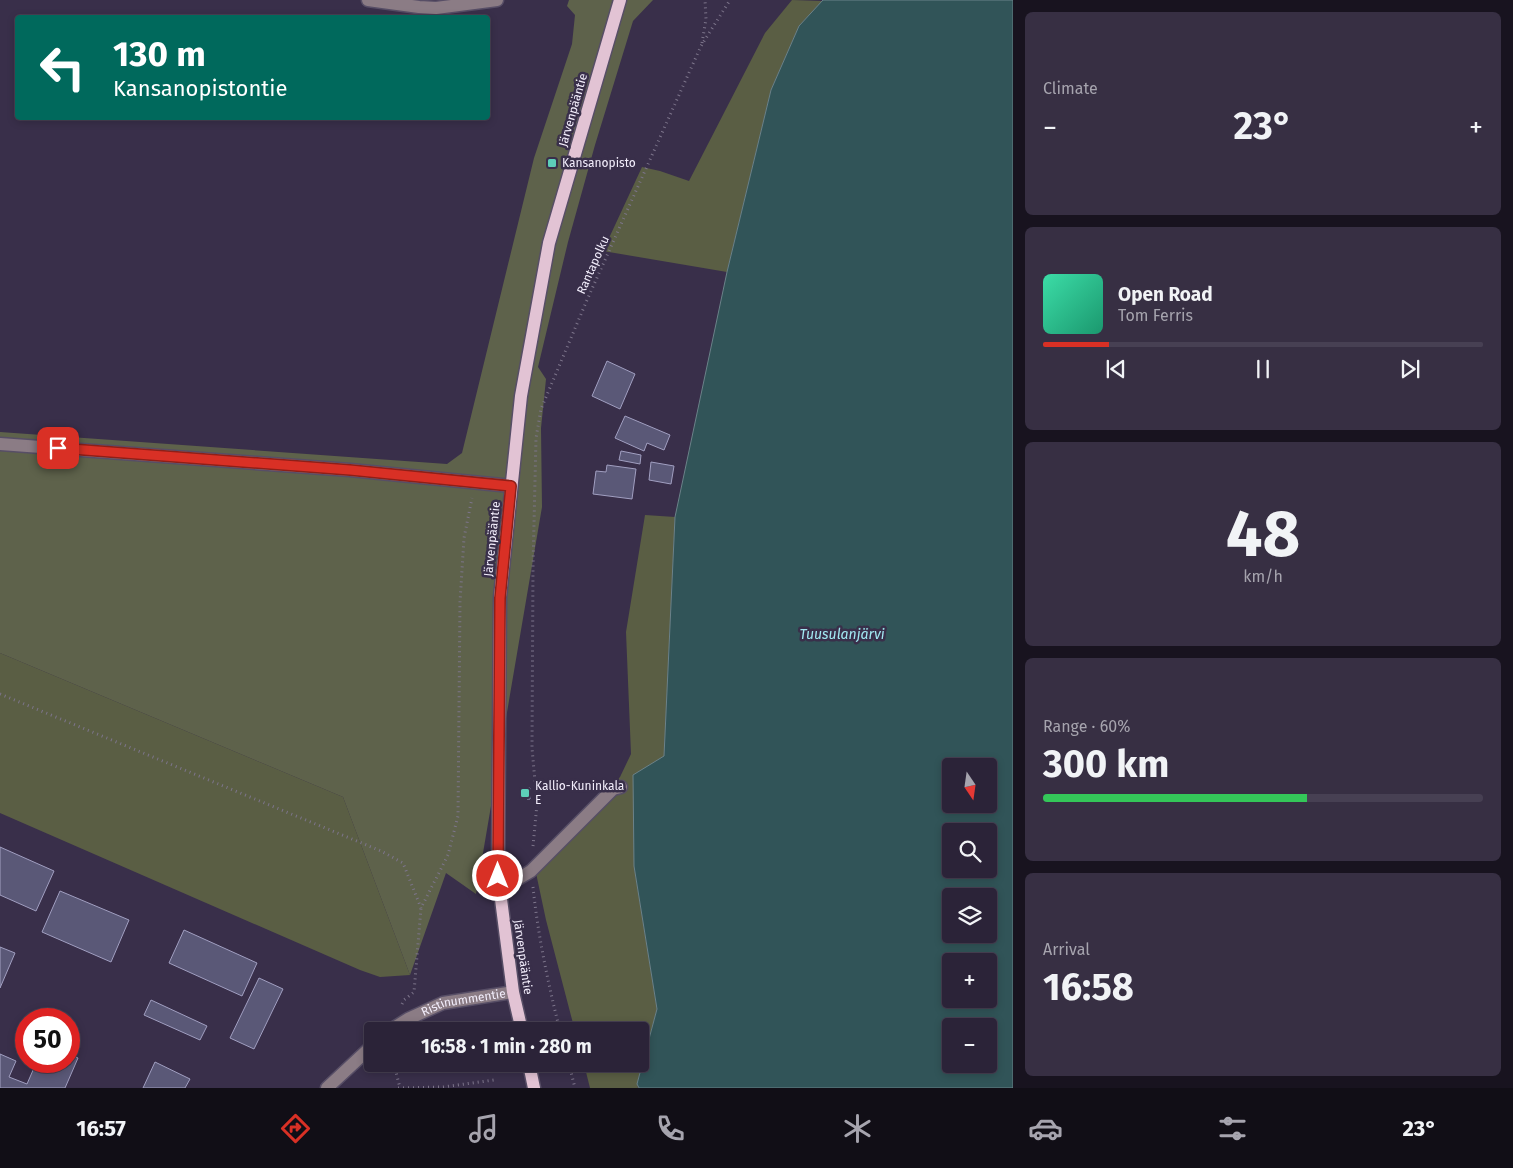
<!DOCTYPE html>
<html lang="en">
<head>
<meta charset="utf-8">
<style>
	body { margin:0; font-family:"Fira Sans",sans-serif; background:#372f43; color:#f1f3f6; height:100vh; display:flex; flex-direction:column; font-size:19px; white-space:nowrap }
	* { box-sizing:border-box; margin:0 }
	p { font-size:16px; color:#a6a4ae }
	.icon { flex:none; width:28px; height:28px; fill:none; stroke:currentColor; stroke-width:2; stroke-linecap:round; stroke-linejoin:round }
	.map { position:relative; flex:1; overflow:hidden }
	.sheet { display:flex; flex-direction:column; gap:12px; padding:12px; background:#18131f; width:500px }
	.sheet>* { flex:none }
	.top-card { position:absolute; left:15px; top:15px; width:475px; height:105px; border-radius:5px; box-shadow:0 2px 8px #0003,0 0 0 1px #474053; background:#00695c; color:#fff; overflow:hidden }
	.needle { width:32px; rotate:167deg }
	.fabs { position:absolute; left:942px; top:758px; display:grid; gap:10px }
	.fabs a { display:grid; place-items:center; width:55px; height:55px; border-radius:5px; background:#2b2338; box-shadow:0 2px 8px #0003,0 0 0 1px #474053; font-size:25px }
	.speed { position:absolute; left:15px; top:1008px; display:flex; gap:10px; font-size:25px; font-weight:700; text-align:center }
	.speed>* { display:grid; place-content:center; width:65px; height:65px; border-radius:50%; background:#2b2338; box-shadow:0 2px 8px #0003,0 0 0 1px #474053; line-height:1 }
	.speed .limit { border:8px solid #d22; background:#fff; color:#111 }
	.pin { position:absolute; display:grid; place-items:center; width:42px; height:42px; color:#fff; margin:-21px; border-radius:10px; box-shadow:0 2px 8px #0006 }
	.me { position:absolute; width:55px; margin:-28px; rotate:0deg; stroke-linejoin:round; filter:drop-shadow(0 0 4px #0008) }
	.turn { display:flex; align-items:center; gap:18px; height:105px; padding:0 15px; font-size:22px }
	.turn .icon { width:65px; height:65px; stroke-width:2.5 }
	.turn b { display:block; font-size:35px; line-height:42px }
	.big { font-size:38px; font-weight:700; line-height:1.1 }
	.sheet .card { flex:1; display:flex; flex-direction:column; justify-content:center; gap:8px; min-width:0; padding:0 18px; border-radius:8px; background:#372f43 }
	.sheet .dial { align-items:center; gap:0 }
	.dial b { font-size:65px; line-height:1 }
	.song { display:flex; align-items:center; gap:15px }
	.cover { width:60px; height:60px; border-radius:8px; background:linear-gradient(135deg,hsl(160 70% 55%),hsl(160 70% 35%)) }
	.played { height:5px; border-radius:2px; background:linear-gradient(90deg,#d93025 15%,#474053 15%) }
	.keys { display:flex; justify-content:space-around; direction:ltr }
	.heat { display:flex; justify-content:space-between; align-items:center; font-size:28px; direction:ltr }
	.charge { height:8px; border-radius:4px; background:linear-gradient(90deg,#34c759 60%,#474053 0) }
	.trip { position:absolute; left:364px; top:1022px; width:285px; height:50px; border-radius:5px; background:#2b2338; box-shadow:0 2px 8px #0003,0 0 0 1px #474053; font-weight:700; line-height:50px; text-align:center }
	.dock { display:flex; height:80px; justify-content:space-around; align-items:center; background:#110e16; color:#a6a4ae }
	.dock .icon { width:35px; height:35px }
	.dock .current { color:#d93025 }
	.dock b { font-size:22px; color:#f1f3f6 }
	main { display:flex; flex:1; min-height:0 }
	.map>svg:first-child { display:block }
</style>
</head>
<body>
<main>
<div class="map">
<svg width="1013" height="1088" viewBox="0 0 1013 1088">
	<rect width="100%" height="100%" fill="#392f4a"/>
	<path fill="#5e624b" d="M 569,0 L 653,0 L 633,21 L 595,145 L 568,242 L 538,367 L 546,379 L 541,428 L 542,507 L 476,894 L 446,873 L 410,975 L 343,797 L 0,653 L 0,432 L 447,464 L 462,453 L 534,158 L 572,44 L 575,15 L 567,6 Z"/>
	<path fill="#5a5e44" d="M 792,0 L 822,1 L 799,26 L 771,90 L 727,272 L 603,251 L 642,167 L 660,171 L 689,181 L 765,33 Z
		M 645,515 L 675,517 L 664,756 L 634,866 L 657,1009 L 637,1084 L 638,1088 L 590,1088 L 584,1064 L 640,1064 L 640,1031 L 575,1031 L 546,920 L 536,873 L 620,777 L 631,754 L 626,632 Z
		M 0,653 L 343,797 L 410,975 L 380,977 L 360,970 L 0,813 Z"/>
	<path fill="#315458" stroke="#6b8289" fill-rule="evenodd" d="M 823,0 L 1013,0 L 1013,1088 L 639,1088 L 637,1084 L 657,1009 L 634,866 L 633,775 L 664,756 L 675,517 L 727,272 L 771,90 L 799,26 ZM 951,766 L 989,766 L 989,804 L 951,804 ZM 951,831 L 989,831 L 989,869 L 951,869 ZM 951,896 L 989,896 L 989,934 L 951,934 ZM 951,961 L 989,961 L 989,999 L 951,999 ZM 989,1026 L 989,1064 L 951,1064 L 951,1026 Z"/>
	<path fill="#5a5877" stroke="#a19fc1" d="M 607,361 L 635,374 L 620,409 L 592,396 Z
		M 625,416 L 670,435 L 664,450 L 647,443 L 644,451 L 615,438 Z
		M 621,451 L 641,455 L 640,464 L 619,460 Z
		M 651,462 L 674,466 L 671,484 L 649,480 Z
		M 607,465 L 636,469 L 632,499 L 593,494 L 596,471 L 606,472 Z
		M 527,788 L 530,788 L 530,799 L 527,799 Z
		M 0,847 L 54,871 L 36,911 L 0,895 Z
		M 60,891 L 129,920 L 111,962 L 42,932 Z
		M 184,930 L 257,963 L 242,996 L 169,963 Z
		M 0,947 L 15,953 L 0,988 Z
		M 259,978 L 283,989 L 254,1049 L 230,1038 Z
		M 151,1000 L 207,1026 L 200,1040 L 144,1015 Z
		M 0,1054 L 16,1061 L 9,1077 L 27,1084 L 37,1061 L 69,1061 L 69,1054 L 78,1058 L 65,1088 L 0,1088 Z
		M 155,1062 L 190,1079 L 185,1088 L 143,1088 Z"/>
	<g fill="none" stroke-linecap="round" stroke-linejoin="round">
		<g stroke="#574e66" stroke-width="15">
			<g id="minor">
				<path d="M 368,0 L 419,7 L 436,8 L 497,0"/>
				<path d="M 0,444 L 350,470 L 511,486"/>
				<path d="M 499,890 L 531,871 L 613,789 L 621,787"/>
				<path id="s1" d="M 389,1031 L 408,1019 L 443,1003 L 513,992"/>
				<path d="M 327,1088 L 372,1046"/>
			</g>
		</g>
		<g stroke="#574e66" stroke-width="15">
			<path id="major" d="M 522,1031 L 513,992 L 498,876 L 500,597 L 521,396 L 549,243 L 620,0
				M 529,1064 L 534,1088"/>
		</g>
		<path stroke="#7d758b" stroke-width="3" stroke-dasharray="1 4" stroke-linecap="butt" d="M 702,43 L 706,19 L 705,0
			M 0,694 L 381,851 L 403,863 L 421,908
			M 533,846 L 537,804 L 532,748 L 533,567 L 536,438 L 541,409 L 587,300 L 701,46 L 730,0
			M 533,887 C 538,936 548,983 560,1031
			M 402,1004 L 404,1000 L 414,992 L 421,908 L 448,855 L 458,816 L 460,602 L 464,538 L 472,498
			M 394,1064 L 400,1088
			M 569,1064 L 575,1088
			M 546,1070 L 567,1064
			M 398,1088 L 443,1087 L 494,1080"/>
		<use href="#minor" stroke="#8b7c85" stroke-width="12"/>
		<use href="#major" stroke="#e2c3d4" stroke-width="12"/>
	</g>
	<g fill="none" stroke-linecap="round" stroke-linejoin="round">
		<g stroke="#8d1f18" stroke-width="12">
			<path id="route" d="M 58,448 L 350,470 L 511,486 L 500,598 L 498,876"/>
		</g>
		<use href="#route" stroke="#d93025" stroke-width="9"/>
	</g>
	<g fill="#5dceb9" stroke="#392f4a" stroke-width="2">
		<rect x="547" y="158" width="10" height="10" rx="2.5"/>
		<rect x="520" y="788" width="10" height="10" rx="2.5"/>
	</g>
	<g text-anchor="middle" stroke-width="5" stroke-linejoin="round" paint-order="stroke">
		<g font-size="12" fill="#f3eefc" stroke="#392f4a">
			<text transform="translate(573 110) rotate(-74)" y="4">Järvenpääntie</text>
			<text transform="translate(593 265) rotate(-66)" y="4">Rantapolku</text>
			<text transform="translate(492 539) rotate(-84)" y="4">Järvenpääntie</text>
			<text transform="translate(523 957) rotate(82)" y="4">Järvenpääntie</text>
			<text dy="4" stroke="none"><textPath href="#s1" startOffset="81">Ristinummentie</textPath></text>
		</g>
		<g font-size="12" fill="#f3eefc" stroke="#392f4a" text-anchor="start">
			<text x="562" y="167">Kansanopisto</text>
			<text x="535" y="790">Kallio-Kuninkala<tspan x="535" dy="14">E</tspan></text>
		</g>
		<g font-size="14" font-style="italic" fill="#a1e8f1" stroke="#392f4a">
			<text x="842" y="639">Tuusulanjärvi</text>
		</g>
	</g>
</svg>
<div class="fabs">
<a><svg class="needle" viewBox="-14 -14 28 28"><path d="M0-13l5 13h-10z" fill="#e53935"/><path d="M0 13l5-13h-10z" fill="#a6a4ae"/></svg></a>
<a><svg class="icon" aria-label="search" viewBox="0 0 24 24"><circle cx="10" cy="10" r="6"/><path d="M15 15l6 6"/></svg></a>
<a><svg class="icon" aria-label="layers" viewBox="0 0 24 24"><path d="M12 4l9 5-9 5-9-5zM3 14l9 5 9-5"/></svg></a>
<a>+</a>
<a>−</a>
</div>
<div class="speed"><div class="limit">50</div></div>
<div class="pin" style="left:58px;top:448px;background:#d93025"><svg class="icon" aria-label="arrive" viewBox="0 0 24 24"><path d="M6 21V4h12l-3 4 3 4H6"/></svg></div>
<svg class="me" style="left:498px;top:876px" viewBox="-20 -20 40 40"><circle r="17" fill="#d93025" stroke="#fff" stroke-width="3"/><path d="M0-11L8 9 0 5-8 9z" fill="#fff"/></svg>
<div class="trip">16:58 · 1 min · 280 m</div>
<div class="top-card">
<div class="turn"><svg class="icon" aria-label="left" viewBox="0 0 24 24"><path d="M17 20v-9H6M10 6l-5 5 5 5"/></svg><div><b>130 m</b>Kansanopistontie</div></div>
</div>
</div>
<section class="sheet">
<div class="card"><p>Climate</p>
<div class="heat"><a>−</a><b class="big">23°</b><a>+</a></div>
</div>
<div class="card">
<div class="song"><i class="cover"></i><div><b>Open Road</b><p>Tom Ferris</p></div></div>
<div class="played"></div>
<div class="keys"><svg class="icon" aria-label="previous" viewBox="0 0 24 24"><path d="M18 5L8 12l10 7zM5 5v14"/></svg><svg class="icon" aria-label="pause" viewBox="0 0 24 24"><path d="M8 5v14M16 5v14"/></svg><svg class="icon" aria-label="next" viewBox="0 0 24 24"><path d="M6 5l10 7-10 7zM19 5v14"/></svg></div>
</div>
<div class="card dial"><b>48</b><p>km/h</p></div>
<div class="card"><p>Range · 60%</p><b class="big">300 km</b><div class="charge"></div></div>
<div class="card"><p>Arrival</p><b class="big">16:58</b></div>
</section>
</main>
<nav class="dock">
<b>16:57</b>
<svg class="icon current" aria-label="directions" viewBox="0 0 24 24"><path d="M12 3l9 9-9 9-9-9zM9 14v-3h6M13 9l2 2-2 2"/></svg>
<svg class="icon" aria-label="music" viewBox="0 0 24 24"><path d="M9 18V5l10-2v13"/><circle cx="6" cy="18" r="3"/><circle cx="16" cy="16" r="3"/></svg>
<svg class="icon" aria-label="phone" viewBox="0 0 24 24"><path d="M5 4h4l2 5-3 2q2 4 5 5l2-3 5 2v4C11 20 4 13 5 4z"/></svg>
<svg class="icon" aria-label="climate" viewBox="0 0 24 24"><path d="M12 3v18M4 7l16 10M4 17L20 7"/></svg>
<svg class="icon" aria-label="car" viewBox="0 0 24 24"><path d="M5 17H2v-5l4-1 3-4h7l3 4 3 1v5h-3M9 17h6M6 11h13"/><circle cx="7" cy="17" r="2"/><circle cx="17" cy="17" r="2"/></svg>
<svg class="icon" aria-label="filters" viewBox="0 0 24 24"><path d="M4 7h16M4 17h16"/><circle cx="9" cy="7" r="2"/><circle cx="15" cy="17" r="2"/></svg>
<b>23°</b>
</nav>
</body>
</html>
